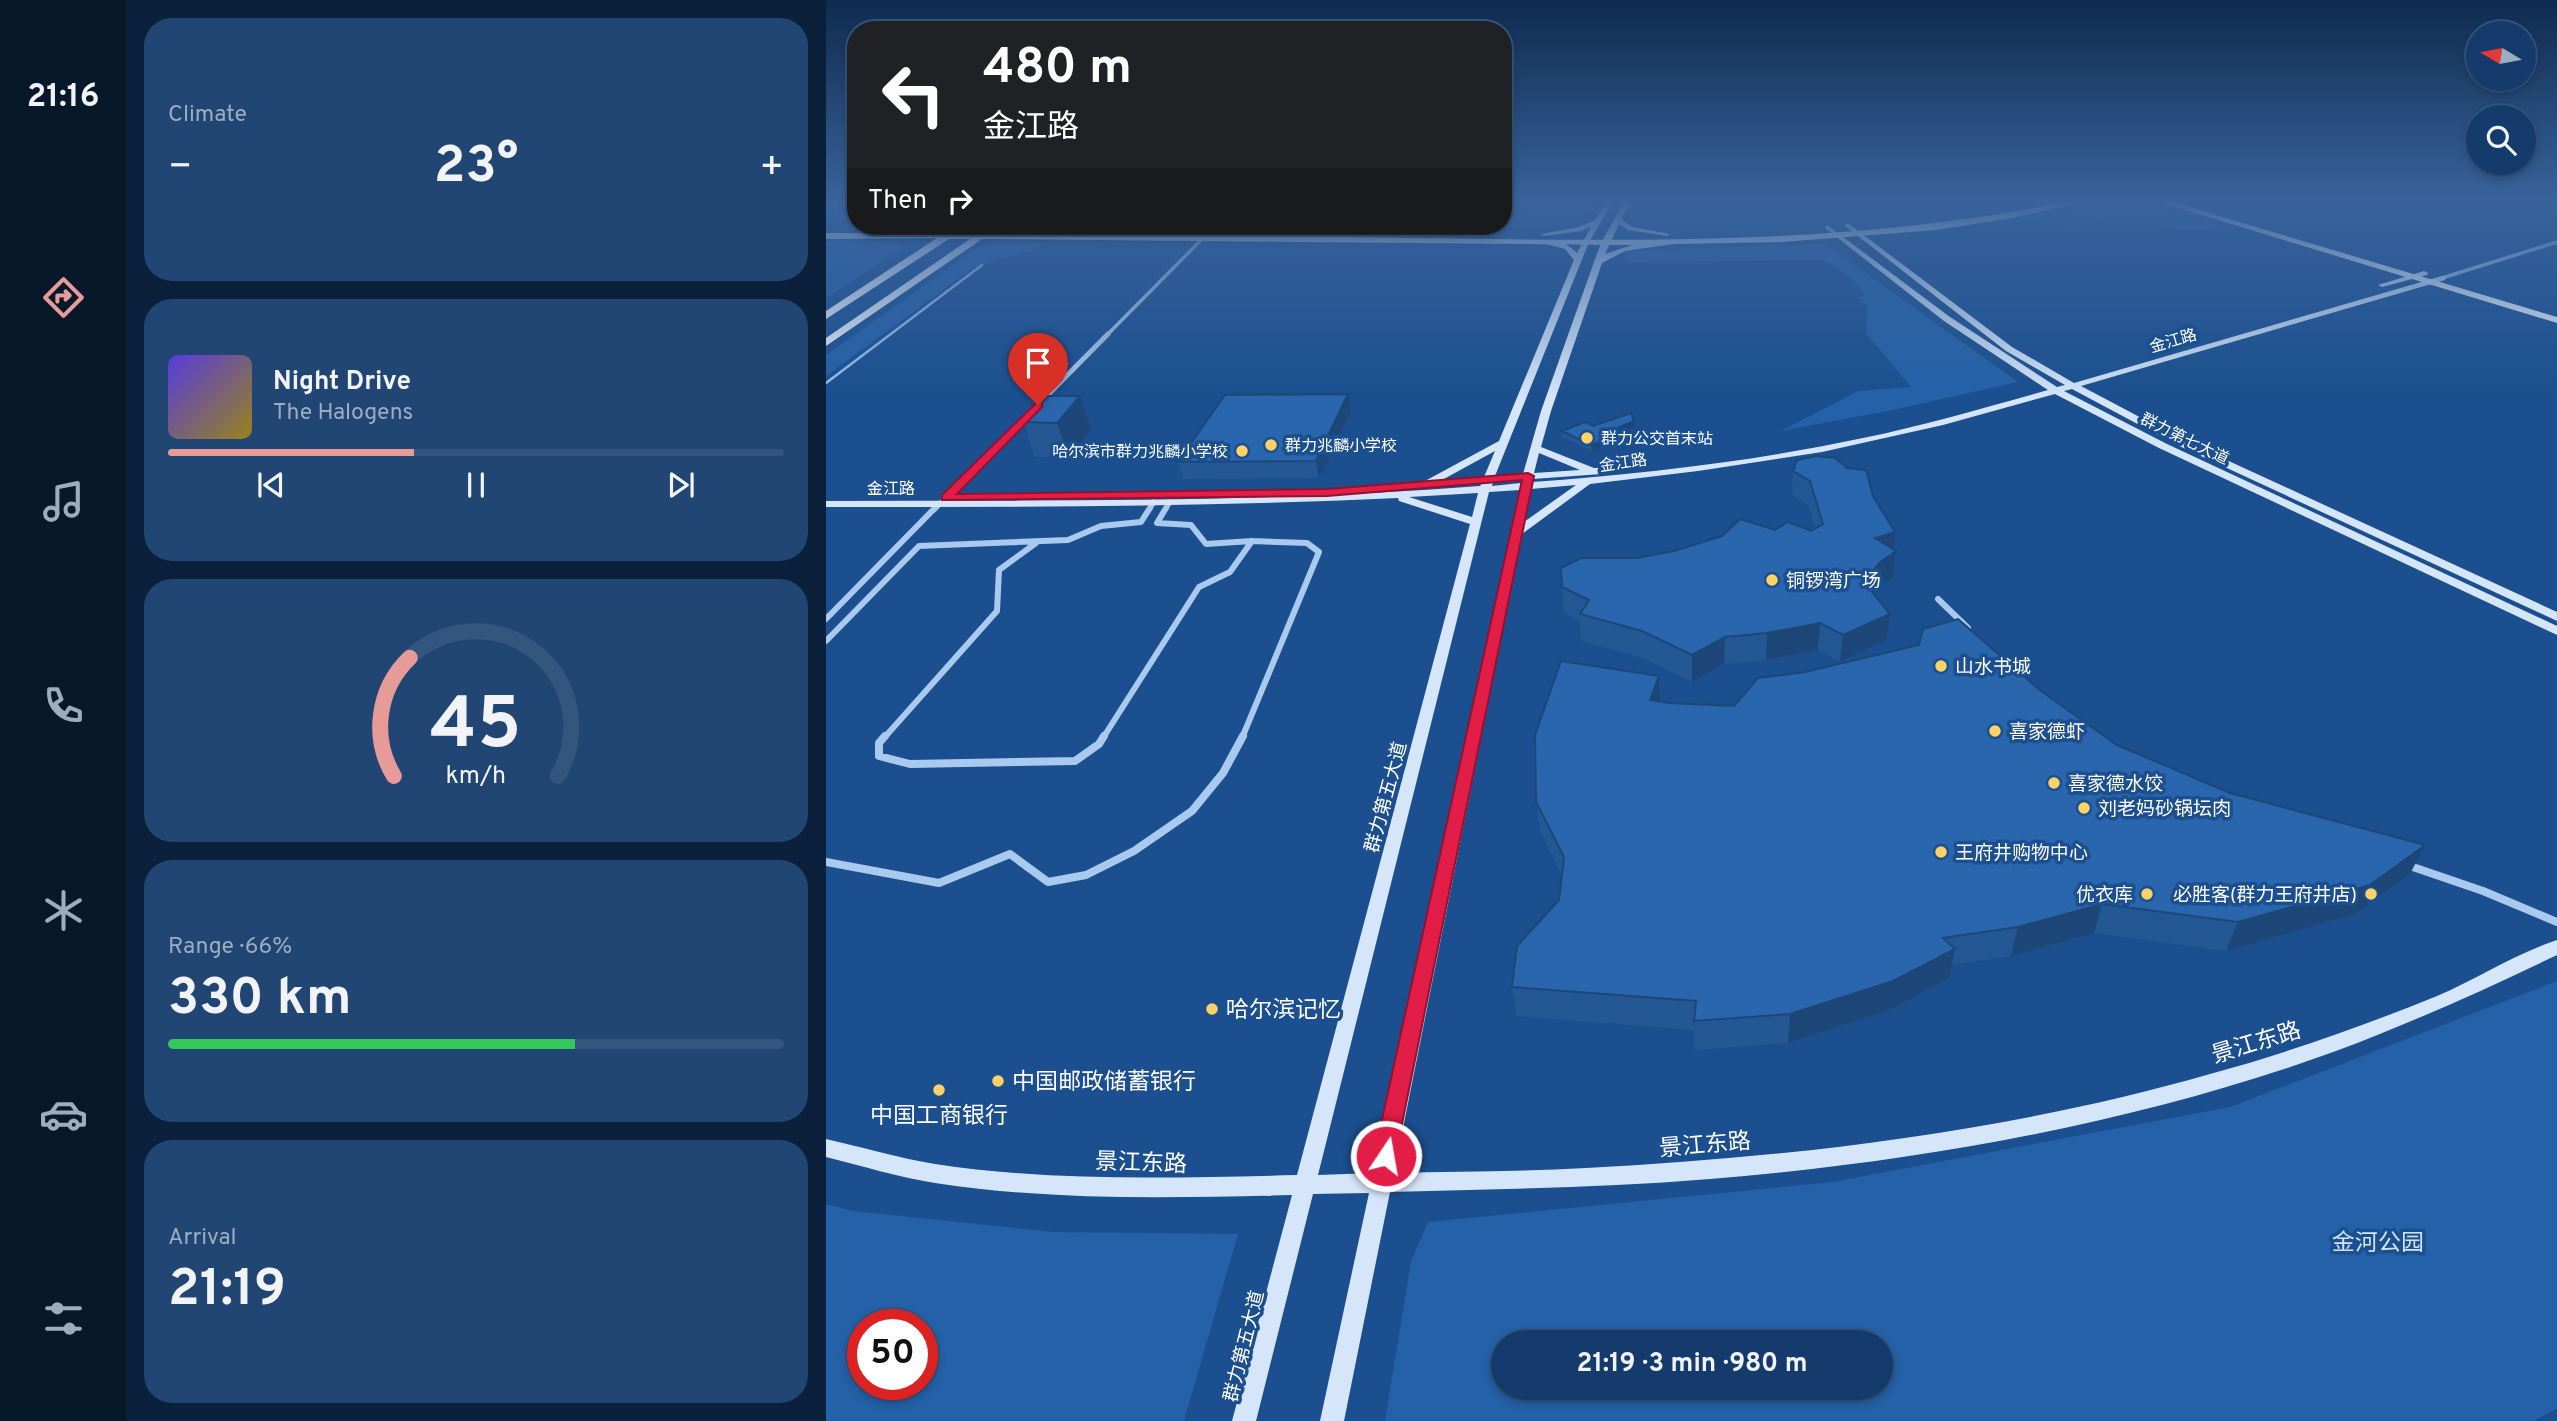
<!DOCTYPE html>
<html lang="en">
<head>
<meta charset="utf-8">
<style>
	body { margin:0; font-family:Overpass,"Noto Sans SC",sans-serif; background:#214673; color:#f1f3f6; height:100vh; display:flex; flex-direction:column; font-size:26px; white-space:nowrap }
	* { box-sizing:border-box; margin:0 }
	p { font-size:23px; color:#9dadc1 }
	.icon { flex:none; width:38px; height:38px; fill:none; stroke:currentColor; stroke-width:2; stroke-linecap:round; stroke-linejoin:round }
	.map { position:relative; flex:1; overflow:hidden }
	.sheet { display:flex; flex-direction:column; gap:18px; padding:18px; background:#0b203b; width:700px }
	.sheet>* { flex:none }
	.guide { position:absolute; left:21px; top:21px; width:665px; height:214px; border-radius:28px; box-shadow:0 4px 10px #0003,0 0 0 2px #33557e; background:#202124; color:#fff; overflow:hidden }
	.needle { width:46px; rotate:280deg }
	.tools { position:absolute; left:1640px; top:21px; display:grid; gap:14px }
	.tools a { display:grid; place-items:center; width:70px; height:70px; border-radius:50%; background:#143b6b; box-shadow:0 4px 10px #0003,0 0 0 2px #33557e; font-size:35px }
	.speed { position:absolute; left:21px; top:1309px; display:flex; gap:14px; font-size:35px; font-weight:700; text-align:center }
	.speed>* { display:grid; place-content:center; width:91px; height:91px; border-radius:50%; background:#143b6b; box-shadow:0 4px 10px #0003,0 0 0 2px #33557e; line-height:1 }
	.speed .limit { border:10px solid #d22; background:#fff; color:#111 }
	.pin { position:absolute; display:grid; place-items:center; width:60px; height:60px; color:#fff; margin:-72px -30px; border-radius:50% 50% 50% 0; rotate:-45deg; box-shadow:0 0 7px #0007 }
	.pin .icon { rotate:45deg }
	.me { position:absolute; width:77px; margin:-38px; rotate:12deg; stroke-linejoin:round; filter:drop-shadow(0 0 5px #0008) }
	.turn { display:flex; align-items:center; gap:24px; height:147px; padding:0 21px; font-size:32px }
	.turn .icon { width:91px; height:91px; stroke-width:2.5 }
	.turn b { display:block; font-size:49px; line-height:60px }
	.then { display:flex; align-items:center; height:66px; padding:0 21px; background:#0003; gap:14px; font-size:26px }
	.big { font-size:52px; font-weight:700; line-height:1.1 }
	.sheet .widget { flex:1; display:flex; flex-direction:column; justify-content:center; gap:10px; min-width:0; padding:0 24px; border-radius:28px; background:#214673 }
	.sheet .dial { align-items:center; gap:0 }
	.dial svg { height:182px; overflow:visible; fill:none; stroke:#33557e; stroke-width:7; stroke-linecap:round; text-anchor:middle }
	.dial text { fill:#f1f3f6; stroke:none }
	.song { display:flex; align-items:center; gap:21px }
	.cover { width:84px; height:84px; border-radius:10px; background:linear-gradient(135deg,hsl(250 70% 55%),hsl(50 70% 35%)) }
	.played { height:7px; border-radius:4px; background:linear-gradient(90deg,#e69b98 40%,#33557e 40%) }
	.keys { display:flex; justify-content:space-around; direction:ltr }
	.heat { display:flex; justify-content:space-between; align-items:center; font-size:38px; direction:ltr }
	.charge { height:10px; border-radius:5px; background:linear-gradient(90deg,#34c759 66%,#33557e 0) }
	.trip { position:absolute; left:665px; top:1330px; width:402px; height:70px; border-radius:35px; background:#143b6b; box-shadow:0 4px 10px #0003,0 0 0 2px #33557e; font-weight:700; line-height:70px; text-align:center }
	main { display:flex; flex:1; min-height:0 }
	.tab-bar { display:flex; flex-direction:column; width:126px; justify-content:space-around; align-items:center; background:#08182b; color:#9dadc1 }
	.tab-bar .icon { width:49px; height:49px }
	.tab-bar .active { color:#e69b98 }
	.tab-bar b { font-size:32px; color:#f1f3f6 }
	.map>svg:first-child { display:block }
</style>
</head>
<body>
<main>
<nav class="tab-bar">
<b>21:16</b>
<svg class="icon active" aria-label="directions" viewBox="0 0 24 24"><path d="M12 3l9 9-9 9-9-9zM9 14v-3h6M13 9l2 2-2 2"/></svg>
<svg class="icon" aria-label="music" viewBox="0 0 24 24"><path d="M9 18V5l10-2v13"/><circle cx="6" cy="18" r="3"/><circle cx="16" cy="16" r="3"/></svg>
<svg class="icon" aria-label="phone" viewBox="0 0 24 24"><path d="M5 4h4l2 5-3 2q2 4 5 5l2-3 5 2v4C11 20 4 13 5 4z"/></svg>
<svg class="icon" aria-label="climate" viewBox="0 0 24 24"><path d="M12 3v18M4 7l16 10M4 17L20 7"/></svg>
<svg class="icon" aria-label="car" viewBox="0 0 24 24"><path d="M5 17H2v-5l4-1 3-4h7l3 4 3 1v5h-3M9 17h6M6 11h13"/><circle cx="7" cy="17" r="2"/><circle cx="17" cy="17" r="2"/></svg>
<svg class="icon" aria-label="filters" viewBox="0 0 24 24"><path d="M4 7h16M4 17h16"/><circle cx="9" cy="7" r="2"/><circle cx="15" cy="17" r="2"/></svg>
</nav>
<section class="sheet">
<div class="widget"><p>Climate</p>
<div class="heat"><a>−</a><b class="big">23°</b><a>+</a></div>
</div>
<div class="widget">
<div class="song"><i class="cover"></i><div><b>Night Drive</b><p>The Halogens</p></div></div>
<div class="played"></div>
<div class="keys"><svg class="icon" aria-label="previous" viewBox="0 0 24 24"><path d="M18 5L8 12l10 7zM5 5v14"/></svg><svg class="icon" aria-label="pause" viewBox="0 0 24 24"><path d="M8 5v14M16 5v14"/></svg><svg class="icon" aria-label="next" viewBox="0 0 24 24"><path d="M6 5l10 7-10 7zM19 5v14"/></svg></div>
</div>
<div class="widget dial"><svg viewBox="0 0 100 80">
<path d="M14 69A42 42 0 1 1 86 69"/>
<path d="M14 69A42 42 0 0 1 21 17" stroke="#e69b98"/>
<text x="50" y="56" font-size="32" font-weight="700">45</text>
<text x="50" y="72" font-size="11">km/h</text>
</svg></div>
<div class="widget"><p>Range · 66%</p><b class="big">330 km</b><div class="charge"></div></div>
<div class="widget"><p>Arrival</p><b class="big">21:19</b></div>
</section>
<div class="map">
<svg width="1731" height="1421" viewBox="0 0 1731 1421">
	<rect width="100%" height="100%" fill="#1b4f8f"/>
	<path fill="#2461a8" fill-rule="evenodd" d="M 0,200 L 30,200 L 30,222 L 0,222 Z
		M 677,200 L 768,200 L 753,223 L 726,227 L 643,226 L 677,226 Z
		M 1289,200 L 1316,201 L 1403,229 L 1350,229 L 1302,220 L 1245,226 L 1184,221 Z
		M 66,240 L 81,245 L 0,298 L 0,241 Z
		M 179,241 L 218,242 L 203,252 L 148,267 L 0,376 L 0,355 L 151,248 Z
		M 999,244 L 1192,382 L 1062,411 L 955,431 L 1032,391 L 1085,387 L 1040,333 L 1041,307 L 1032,297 L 1039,296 C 1030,280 1012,265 994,260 L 799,262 L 797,251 Z
		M 1731,981 L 1731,1409 L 1707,1421 L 559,1421 L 585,1261 L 602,1222 L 1006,1182 L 1404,1107 ZM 1055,1342 L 1055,1388 L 677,1388 L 677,1342 Z
		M 0,1204 L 27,1211 L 229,1232 L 412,1234 L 358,1421 L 0,1421 ZM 37,1325 L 96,1325 L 96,1384 L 37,1384 Z"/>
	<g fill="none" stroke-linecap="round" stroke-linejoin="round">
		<path stroke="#9cc4f0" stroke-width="2.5" d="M 0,383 L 156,265"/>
		<path stroke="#a9c9ee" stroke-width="3.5" d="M 1616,278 L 1731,242
			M 281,335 L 377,238"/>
		<path stroke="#a9c9ee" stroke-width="5" d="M 108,510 L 282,334
			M 323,510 L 328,502
			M 339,510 L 344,502"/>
		<path stroke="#a9c9ee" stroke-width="6" d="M 340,508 L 331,523 L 365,525 L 380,544 L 426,541 L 481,543 L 493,552 L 416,738
			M 1112,599 L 1142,628
			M 0,619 L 109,508
			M 0,641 L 93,546 L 242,540 L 275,526 L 315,522 L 324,508
			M 58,738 L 171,611 L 173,570 L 210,543
			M 277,738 L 373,587 L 404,572 L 426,541"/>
		<path stroke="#a9c9ee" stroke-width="8" d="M 59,736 L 53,743 L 53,756 L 84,764 L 249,761 L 273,744 L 278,736
			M 0,862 L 113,883 L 184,854 L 222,882 L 260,875 L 308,851 L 366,811 L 397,773 L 417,736
			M 1581,865 L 1657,891 L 1731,922"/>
		<path fill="#d6e6fa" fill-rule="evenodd" d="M 782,200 L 788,200 L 763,242 L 669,476 L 697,474 L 715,411 L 768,262 L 775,243 L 799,200 L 805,200 L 795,219 L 806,227 L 844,234 L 841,236 L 802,230 L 793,224 L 779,254 L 806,245 L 844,242 L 848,244 L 799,251 L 776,263 L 725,411 L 715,447 L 768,468 L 789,467 L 794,470 L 789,473 L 707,479 L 706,482 C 817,474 929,461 1037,438 C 1100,425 1161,407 1222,390 L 1118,321 L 999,228 L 1001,225 L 1124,317 L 1231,387 L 1239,385 L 1180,351 L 1019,226 L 1019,224 L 1023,224 L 1186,347 L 1248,383 L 1616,276 L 1619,276 L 1619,280 L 1255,386 L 1357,440 L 1731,612 L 1731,621 L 1349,444 L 1246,389 L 1238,391 L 1341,444 L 1731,626 L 1731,635 L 1333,448 L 1229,394 L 1117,425 L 996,452 L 872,471 L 764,484 L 696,534 L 568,1173 C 632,1171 696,1172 760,1168 C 970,1157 1182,1132 1384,1074 C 1461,1053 1537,1026 1611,996 C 1651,979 1689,954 1731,940 L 1731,955 C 1658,990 1585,1023 1510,1051 C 1313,1123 1092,1162 884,1179 C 777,1188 671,1189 564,1192 L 518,1421 L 494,1421 L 543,1193 L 487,1194 L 430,1421 L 406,1421 L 466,1195 C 348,1198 226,1201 109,1183 C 72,1177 36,1166 0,1157 L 0,1139 C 36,1147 72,1158 109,1164 C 228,1182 351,1178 471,1175 L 644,524 L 573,501 L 572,498 C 382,507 191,507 0,507 L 0,501 C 218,500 437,503 654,486 L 656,483 L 579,489 L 574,486 L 579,483 L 599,481 L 673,441 L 748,260 L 739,249 L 712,242 C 725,238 742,243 751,253 L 765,227 L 755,231 L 718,236 L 715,234 L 753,227 L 769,220 ZM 669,451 L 658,477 L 616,480 ZM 713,453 L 754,470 L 708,473 ZM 696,480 L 695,483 L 666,486 L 667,482 ZM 750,485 L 698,522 L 705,489 ZM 694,490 L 547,1173 L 492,1175 L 663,492 ZM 652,493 L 646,517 L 583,497 Z
			M 1598,271 L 1602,273 L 1601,275 L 1556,287 L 1552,285 Z"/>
		<path fill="#f0f6ff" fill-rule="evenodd" d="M 1249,200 L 1266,200 L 1186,218 L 1110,230 L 956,242 L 802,245 L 156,239 L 0,346 L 0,338 L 144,239 L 123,239 L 0,319 L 0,311 L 111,238 L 0,239 L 0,233 C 197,233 394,235 591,238 C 811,241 1031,246 1249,200 Z
			M 1326,200 L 1340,200 L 1731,317 L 1731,323 Z"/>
	</g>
	<path fill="#245895" d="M 522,394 L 525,411 L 493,478 L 357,479 L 352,462 Z
		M 222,396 L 265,430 L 243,457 L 209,457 L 197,422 Z
		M 767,426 L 809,427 L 784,437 L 785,444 L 766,451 L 736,437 L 736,431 Z
		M 967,471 L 1047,496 L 1069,532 L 1067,549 L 1070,551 L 1067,577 L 1050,588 L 1047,593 L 1064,614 L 1061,640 L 1014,662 L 992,650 L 940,660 L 898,664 L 866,682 L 817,658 L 755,641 L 754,621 L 738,613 L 736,587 L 811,558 L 949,530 L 985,531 L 989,528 L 982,505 L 966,495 Z
		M 833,676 L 834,702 L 843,703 L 908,706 L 1215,691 L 1291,745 L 1584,874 L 1529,914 L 1400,951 L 1268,933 L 1185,956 L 1125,965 L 1123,978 L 1063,1010 L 962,1043 L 868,1050 L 868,1030 L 690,1016 L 686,987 L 733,900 L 736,876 L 714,831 L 710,802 Z"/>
	<path fill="#1d4779" d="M 522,394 L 525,411 L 493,478 L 490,461 Z
		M 254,396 L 265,430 L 243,457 L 231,423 Z
		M 808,421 L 809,427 L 779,439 L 779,433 Z
		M 784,438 L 785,444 L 766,451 L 765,445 Z
		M 1069,532 L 1067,553 L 1070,551 L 1067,577 L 1050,588 L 1041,601 L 1049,538 Z
		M 1064,614 L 1061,640 L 1014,662 L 1017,635 Z
		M 994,623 L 992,650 L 940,660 L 941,633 Z
		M 899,637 L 898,664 L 866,682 L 866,655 Z
		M 833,676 L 834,703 L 824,700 Z
		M 1599,845 L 1584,874 L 1529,914 L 1400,951 L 1412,922 Z
		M 1276,904 L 1268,933 L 1185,956 L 1192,927 Z
		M 1129,949 L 1123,978 L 1063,1010 L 962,1043 L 964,1014 Z"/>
	<path fill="#2a66ad" stroke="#1d4779" stroke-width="2" d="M 522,394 L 490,461 L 352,462 L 399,395 Z
		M 222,396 L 254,396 L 231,423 L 197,422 Z
		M 805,413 L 808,421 L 779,433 L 784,438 L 765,445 L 736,431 L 759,422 L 767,426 Z
		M 990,456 L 1009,458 L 1021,468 L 1040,470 L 1047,496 L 1069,532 L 1049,538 L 1070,551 L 1053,563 L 1044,575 L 1046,592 L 1064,614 L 1017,635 L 994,623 L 941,633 L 899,637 L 866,655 L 816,631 L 754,614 L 763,600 L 736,587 L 735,568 L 755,558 L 811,558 L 848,551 L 896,536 L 914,519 L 949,530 L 962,522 L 985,531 L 997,524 L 984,481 L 967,471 L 971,460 Z
		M 1132,619 L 1215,691 L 1291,745 L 1404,793 L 1599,845 L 1544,885 L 1412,922 L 1276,904 L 1192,927 L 1117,938 L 1129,949 L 1067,981 L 964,1014 L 868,1021 L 870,1001 L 686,987 L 691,946 L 733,900 L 738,857 L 710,802 L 709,735 L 735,661 L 833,676 L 824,700 L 843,703 L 908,706 L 932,678 L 979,672 L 1093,645 L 1097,629 Z"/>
	<linearGradient id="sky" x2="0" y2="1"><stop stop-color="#0f2b4f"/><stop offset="0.5" stop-color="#39639b"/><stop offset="1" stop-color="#39639b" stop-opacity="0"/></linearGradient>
	<rect width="1731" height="399" fill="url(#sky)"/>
	<path fill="#e11d48" stroke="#92132f" stroke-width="2" d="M 212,401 L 216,402 L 216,407 L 131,494 L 501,489 L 702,473 L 708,476 L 568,1163 L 560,1166 L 552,1163 L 548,1156 L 696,480 L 501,496 L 116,500 L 116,495 Z"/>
	<g fill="#ffd166" stroke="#1b4f8f" stroke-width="2.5">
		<circle cx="761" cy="438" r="7"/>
		<circle cx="445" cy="445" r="7"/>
		<circle cx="416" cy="451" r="7"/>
		<circle cx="946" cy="580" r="7"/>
		<circle cx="1115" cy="666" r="7"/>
		<circle cx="1169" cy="731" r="7"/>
		<circle cx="1228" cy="783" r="7"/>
		<circle cx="1258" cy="808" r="7"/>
		<circle cx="1115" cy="852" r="7"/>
		<circle cx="1321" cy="894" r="7"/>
		<circle cx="1545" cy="894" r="7"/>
		<circle cx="386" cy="1009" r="7"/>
		<circle cx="172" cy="1081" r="7"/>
		<circle cx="113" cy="1090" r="7"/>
	</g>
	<g text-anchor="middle" stroke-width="7" stroke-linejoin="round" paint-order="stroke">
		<g font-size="16" fill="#fff" stroke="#1b4f8f">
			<text transform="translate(1347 340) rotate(-16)" y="6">金江路</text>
			<text transform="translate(1359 438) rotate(26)" y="6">群力第七大道</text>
			<text transform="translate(797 462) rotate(-8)" y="6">金江路</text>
			<text x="65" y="494">金江路</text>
		</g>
		<g font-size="16" fill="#fff" stroke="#1b4f8f" text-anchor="start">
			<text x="775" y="444">群力公交首末站</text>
			<text x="459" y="451">群力兆麟小学校</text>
			<text x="402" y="457" text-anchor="end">哈尔滨市群力兆麟小学校</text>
		</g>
		<g font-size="19" fill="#fff" stroke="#1b4f8f" text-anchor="start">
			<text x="960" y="587">铜锣湾广场</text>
			<text x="1129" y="673">山水书城</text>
			<text x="1183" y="738">喜家德虾</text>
			<text x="1242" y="790">喜家德水饺</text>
			<text x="1272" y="815">刘老妈砂锅坛肉</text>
			<text x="1129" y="859">王府井购物中心</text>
			<text x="1307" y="901" text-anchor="end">优衣库</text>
			<text x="1531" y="901" text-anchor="end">必胜客(群力王府井店)</text>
		</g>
		<g font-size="19" fill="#fff" stroke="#1b4f8f">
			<text transform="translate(559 797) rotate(-75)" y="7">群力第五大道</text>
			<text transform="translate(417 1346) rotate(-76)" y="7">群力第五大道</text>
		</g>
		<g font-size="23" fill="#fff" stroke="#1b4f8f" text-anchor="start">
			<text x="400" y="1017">哈尔滨记忆</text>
			<text x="186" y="1089">中国邮政储蓄银行</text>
			<text x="113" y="1123" text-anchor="middle">中国工商银行</text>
		</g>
		<g font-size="23" fill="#fff" stroke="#1b4f8f">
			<text transform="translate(1430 1042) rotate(-17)" y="8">景江东路</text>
			<text transform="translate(879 1144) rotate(-5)" y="8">景江东路</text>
			<text transform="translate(315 1162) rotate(2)" y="8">景江东路</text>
		</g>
		<g font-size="23" fill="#cfe3fa" stroke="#1b4f8f">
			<text x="1552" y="1250">金河公园</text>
		</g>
	</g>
</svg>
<div class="tools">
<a><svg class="needle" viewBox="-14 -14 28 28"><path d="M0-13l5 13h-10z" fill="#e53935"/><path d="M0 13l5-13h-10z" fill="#9dadc1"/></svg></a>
<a><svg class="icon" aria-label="search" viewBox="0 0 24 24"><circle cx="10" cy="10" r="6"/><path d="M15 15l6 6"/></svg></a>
</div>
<div class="speed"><div class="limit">50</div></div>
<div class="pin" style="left:212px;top:405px;background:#d93025"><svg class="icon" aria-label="arrive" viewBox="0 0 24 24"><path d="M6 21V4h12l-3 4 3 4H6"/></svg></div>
<svg class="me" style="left:560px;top:1156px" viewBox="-20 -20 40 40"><circle r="17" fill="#e11d48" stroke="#fff" stroke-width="3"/><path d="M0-11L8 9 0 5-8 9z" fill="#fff"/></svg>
<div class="trip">21:19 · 3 min · 980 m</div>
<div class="guide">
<div class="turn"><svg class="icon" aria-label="left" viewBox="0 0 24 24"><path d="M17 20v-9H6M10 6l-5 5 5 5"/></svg><div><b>480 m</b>金江路</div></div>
<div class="then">Then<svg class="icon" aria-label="right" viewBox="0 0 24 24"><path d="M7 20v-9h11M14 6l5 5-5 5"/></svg></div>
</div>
</div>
</main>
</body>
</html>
